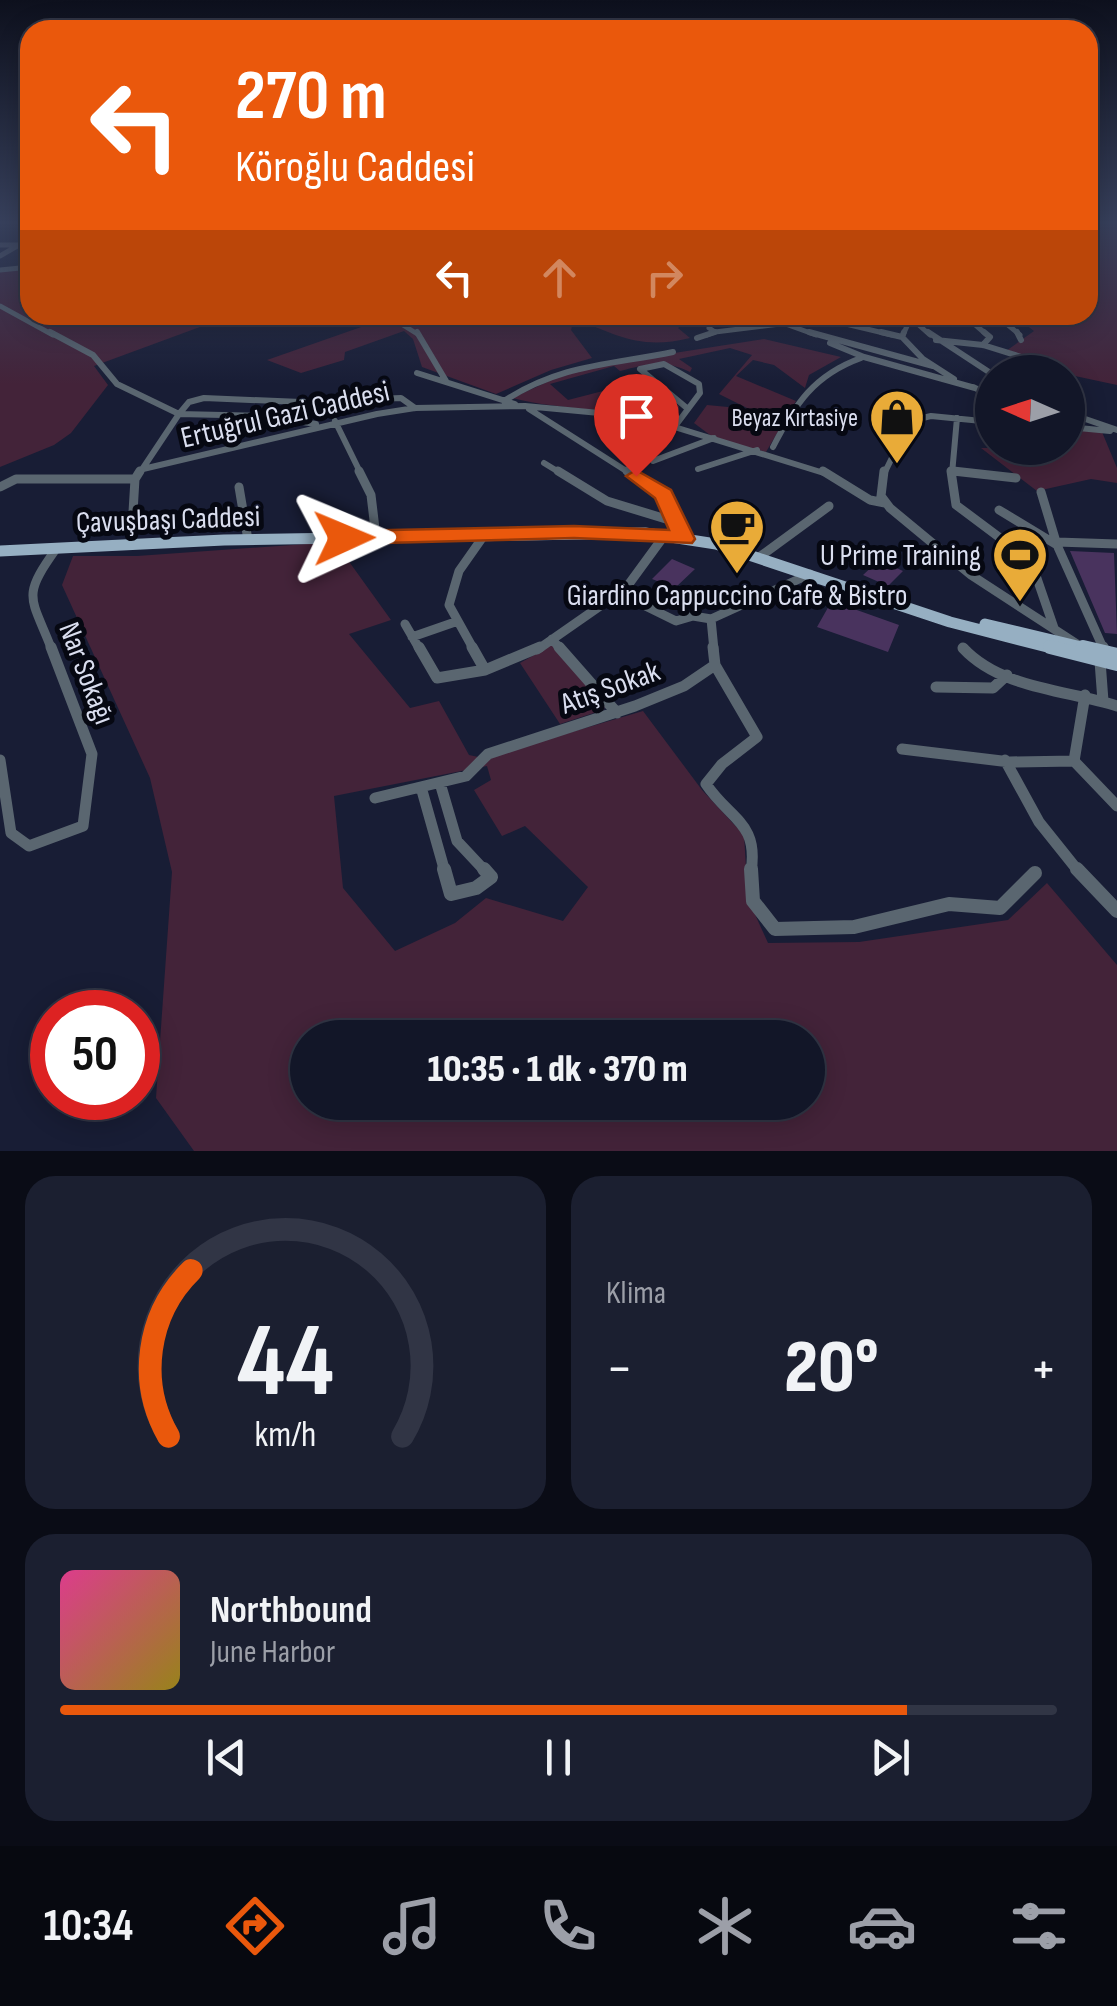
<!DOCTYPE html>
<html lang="tr">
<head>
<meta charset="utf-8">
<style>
	body { margin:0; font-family:"Sofia Sans Condensed",sans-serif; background:#1b1f30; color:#f1f3f6; height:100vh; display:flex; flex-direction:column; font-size:38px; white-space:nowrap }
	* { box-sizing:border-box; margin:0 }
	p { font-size:32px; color:#9c9fa8 }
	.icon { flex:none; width:55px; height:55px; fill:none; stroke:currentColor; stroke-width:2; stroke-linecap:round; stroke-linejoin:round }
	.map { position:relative; height:1151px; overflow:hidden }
	.details { display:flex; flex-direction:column; gap:25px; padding:25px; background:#0a0c16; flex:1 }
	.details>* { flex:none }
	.guide { position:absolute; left:20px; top:20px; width:1078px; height:305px; border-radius:30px; box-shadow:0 5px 25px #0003,0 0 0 2px #313545; background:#ea580c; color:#fff; overflow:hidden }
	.needle { width:65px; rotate:273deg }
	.controls { position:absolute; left:975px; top:355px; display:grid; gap:20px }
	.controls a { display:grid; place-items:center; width:110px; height:110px; border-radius:50%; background:#121628; box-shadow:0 5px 25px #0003,0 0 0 2px #313545; font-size:50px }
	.speed { position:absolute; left:30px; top:990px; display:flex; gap:20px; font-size:50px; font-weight:700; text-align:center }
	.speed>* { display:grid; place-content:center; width:130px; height:130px; border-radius:50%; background:#121628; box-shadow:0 5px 25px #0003,0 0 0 2px #313545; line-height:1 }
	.speed .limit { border:15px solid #d22; background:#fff; color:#111 }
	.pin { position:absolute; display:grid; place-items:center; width:85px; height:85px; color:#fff; margin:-102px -42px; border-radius:50% 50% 50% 0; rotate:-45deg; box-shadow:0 0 10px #0007 }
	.pin .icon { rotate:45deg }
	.me { position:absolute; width:110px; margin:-55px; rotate:89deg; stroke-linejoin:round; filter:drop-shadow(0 0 8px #0008) }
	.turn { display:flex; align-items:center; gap:35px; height:210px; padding:0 50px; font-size:45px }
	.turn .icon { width:130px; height:130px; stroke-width:2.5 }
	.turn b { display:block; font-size:70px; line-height:85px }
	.lanes { display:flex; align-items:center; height:95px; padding:0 50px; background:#0003; justify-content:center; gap:50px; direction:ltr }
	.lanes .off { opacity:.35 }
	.big { font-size:75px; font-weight:800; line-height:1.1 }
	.details .tile { flex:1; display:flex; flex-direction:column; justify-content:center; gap:15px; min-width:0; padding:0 35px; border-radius:30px; background:#1b1f30 }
	.details .dial { align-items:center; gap:0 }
	.dial svg { height:260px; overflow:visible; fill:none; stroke:#313545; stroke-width:7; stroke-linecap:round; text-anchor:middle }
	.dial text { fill:#f1f3f6; stroke:none }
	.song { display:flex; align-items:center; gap:30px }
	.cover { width:120px; height:120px; border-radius:15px; background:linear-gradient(135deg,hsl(330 70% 55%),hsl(50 70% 35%)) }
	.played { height:10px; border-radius:5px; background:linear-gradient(90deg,#ea580c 85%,#313545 85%) }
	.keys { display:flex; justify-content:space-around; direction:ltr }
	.heat { display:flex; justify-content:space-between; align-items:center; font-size:55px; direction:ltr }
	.details .tiles { flex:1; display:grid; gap:25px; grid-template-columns:1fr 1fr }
	.tile:last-child { grid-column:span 2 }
	.trip { position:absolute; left:290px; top:1020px; width:535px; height:100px; border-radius:50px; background:#121628; box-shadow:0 5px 25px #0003,0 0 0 2px #313545; font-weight:800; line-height:100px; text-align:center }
	.tab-bar { display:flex; height:160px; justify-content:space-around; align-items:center; background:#070910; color:#9c9fa8 }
	.tab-bar .icon { width:70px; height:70px }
	.tab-bar .active { color:#ea580c }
	.tab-bar b { font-size:45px; color:#f1f3f6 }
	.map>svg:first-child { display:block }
</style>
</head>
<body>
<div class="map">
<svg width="1117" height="1151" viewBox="0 0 1117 1151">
	<rect width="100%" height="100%" fill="#181d35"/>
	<path fill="#432339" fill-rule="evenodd" d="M 1088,223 L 1117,223 L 1117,385 L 1075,376 L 1006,351 L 1034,331 L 1013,315 L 1088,315 Z
		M 30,269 L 30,315 L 258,315 L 227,317 L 94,366 L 108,385 L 71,433 L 54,445 L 0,467 L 0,271 Z
		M 383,315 L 652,315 L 689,320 L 678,328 L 690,338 C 641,350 618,336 574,318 L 571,330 L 592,358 L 551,370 L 496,394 L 422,367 L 413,339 L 404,331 L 345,352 L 344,360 L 301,373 L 267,360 L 384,319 Z
		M 764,339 L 841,357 L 809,375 L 805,388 L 774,365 L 753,360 L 736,376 L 796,401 L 766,452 L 714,438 L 694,423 L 707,405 L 749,409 L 719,394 L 752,355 L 730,348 L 679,359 L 692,368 L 690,372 C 664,359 647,364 620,371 L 614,366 L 550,384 L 568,400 L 634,383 L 630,378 L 640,376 L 659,390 L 659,412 L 671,416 L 677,411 L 666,402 L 669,399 L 679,406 L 679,411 L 672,419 C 619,409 564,411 512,398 L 578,368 Z
		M 1068,429 L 1102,432 L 1117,468 L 1117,483 L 1091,479 L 1037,491 L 981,448 L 1068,448 Z
		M 335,542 L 391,620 L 349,634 L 410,708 L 439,701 L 469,755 L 483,758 L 643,711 L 702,790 L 744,835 L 748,899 L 768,943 L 859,942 L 1008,920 L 1047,883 L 1117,965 L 1117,1151 L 194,1151 L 156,1098 L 172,872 L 150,778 L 62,585 L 73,556 L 137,556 ZM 487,766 L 491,780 L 474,790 L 502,836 L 525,826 L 588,887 L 563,921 L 486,898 L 455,923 L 395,951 L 343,888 L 334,796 ZM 308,1038 L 808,1038 L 808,1102 L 308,1102 Z
		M 552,645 L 605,707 L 603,710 L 560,724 L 520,663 Z"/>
	<path fill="#49335e" d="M 1070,551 L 1114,553 L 1117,634 L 1105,633 Z
		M 672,559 L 695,569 L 675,588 L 652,579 Z
		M 879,560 L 903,571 L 888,586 L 863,575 Z
		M 830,604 L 840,604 L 899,625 L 888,652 L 817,627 Z"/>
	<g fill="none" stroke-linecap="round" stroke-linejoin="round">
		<path stroke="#5a6670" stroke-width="5" d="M 0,245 L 19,245 L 0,256
			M 0,270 L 30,267
			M 0,306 L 53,335
			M 387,315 L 419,335
			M 716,315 L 709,328 L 715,332 L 780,324
			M 761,315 L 816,335
			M 808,315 L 892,335
			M 940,315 L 974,315
			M 964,315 L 987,335
			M 996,315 L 1020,335
			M 911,318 L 930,335
			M 707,335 L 715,332
			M 903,335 L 912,315"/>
		<path stroke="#5a6670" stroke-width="6" d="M 50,332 L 93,355 L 117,384 L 179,414 L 139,474
			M 417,332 L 446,381
			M 809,332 L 933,366
			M 881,332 L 902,337
			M 904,332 L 902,337 L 923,359 L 954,379
			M 928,332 L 992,374
			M 1017,332 L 1021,340
			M 697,338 L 715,332
			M 936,340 L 983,345 L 1031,360 L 993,372
			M 830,343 L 864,357 L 975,388
			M 983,345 L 990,337 L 984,332
			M 664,364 L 699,384 L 700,393 L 688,409 L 640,369 Z
			M 417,373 L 515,404
			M 973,387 L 992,396
			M 504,401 C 561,364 609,365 673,352
			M 529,409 L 631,474
			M 1068,413 L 1117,430
			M 179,414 L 189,402 L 204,398 L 301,402 L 401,398 L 415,408
			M 179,414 L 262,416 L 316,424
			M 335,421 L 361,474
			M 676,425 L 688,409
			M 1068,427 L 1110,431
			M 773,447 C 795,404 814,375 861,358
			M 653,461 L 714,438
			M 544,463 L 562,474
			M 143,469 L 377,414 L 415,408 L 525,406 L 642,417 L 827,474
			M 698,469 L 757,450
			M 951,471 L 977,474
			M 884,474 L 910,421 L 931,416 L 992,422
			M 952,474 L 957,418"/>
		<path stroke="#5a6670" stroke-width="9" d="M 359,471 L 371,495 L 376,537
			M 558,471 L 607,501 L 679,523
			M 627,471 L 664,495 L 684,539
			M 823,471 L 870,500 L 885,503
			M 884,471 L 881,496 L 890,508 L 971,575 L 1077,644
			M 951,471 L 956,505 L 1031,561 L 1054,628
			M 953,471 L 1016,478
			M 0,487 L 16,479 L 135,479
			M 239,487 L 248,540
			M 1041,492 L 1057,545 L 1104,650
			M 999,510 L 1057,545
			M 1057,542 L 1117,544
			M 131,545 L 135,479 L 140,471
			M 758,558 L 829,506
			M 619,593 L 676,621 L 693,616 L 711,619
			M 405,624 L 420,650
			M 412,637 L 458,621
			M 552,639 L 561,650
			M 52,650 C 31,596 21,598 56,549
			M 474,650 L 449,605 L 459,571 L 485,534
			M 537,650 L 626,588 L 664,536
			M 714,650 L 711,619 L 810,574"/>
		<path stroke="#5a6670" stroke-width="11" d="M 419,647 L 437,678 L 485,670
			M 472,647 L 485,670 L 540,647
			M 559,647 L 617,713
			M 1103,647 L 1106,653
			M 963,648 C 1001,689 1067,690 1117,706
			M 1100,661 L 1103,701
			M 715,665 L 757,737 L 722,764 L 706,784 C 730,820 759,822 751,872
			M 936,687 L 993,688 L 1007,675
			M 902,749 L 1010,762 L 1074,761 L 1085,695
			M 0,760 L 11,833 L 29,846 L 83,826 L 92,754 L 51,647
			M 1005,760 L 1039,822 L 1079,872
			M 1074,761 L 1117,806
			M 440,783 L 457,841 L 486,872
			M 421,787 L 445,872
			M 375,798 L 466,776 L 488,754 L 635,706 L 684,686 L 715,665 L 713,647"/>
		<path stroke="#5a6670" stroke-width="14" d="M 444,869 L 451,894 L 476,888 L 491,877 L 484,869
			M 751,869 L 753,901 L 775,929 L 854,927 L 949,904 L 1000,908 L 1035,873
			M 1077,869 L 1117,911"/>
		<path stroke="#96afc2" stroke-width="11" d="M 0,551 L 224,540 L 645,533 L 716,544 L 950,622 L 1059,650
			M 985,624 L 1094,650"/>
		<path stroke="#96afc2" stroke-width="14" d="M 1050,647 L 1117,664
			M 1083,647 L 1117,655"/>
	</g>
	<linearGradient id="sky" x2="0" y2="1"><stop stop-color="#0d101d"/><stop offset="0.58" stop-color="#37405c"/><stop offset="1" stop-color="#37405c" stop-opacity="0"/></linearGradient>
	<rect width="1117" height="384" fill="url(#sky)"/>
	<path fill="#ea580c" stroke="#983908" stroke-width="2.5" d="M 636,470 L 671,490 L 695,539 L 692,543 L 574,538 L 344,544 L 333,538 L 344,531 L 574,526 L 669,530 L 655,498 L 626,476 Z"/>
	<defs>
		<g id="shop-pin" transform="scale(2.875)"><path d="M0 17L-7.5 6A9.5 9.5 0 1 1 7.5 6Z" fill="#e9ab38" stroke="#060812"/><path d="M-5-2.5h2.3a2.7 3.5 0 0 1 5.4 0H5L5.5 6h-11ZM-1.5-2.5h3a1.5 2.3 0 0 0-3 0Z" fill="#111"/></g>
		<g id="cafe-pin" transform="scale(2.875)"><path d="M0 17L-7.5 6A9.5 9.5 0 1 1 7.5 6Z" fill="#e9ab38" stroke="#060812"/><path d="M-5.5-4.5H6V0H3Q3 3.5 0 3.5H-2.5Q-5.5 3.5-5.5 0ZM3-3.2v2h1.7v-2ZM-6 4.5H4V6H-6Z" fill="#111"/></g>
		<g id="stadium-pin" transform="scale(2.875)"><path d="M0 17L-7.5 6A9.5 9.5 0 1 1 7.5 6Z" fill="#e9ab38" stroke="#060812"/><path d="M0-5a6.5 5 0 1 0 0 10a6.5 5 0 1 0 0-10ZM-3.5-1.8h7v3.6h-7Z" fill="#111"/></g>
	</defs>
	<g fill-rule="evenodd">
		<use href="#shop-pin" x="897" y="417"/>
		<use href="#cafe-pin" x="737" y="527"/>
		<use href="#stadium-pin" x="1020" y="555"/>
	</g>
	<g text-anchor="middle" stroke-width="10" stroke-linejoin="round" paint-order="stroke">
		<g font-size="25" fill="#dadeef" stroke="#060812" text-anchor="end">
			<text x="858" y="426">Beyaz Kırtasiye</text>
		</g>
		<g font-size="30" fill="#dadeef" stroke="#060812">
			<text transform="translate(285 414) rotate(-13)" y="10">Ertuğrul Gazi Caddesi</text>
			<text transform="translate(168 519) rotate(-2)" y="10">Çavuşbaşı Caddesi</text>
			<text transform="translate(87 673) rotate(69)" y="10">Nar Sokağı</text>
			<text transform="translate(610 687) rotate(-20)" y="10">Atış Sokak</text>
		</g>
		<g font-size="30" fill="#dadeef" stroke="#060812" text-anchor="end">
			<text x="981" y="565">U Prime Training</text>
			<text x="737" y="605" text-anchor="middle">Giardino Cappuccino Cafe &amp; Bistro</text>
		</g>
	</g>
</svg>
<div class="controls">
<a><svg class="needle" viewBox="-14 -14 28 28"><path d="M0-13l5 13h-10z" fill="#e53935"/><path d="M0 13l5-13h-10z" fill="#9c9fa8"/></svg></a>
</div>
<div class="speed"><div class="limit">50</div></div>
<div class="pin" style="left:636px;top:476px;background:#d93025"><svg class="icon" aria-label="arrive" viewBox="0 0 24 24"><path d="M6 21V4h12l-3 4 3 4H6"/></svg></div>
<svg class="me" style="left:344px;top:538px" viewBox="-20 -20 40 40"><path d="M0-17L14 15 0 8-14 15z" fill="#ea580c" stroke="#fff" stroke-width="4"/></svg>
<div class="trip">10:35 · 1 dk · 370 m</div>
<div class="guide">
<div class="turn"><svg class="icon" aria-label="left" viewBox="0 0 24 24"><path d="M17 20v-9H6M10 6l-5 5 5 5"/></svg><div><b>270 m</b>Köroğlu Caddesi</div></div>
<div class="lanes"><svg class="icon" aria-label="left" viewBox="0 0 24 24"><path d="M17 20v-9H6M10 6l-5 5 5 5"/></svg><svg class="icon off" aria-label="ahead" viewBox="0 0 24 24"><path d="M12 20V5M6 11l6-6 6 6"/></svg><svg class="icon off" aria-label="right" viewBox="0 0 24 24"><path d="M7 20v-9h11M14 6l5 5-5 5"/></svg></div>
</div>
</div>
<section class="details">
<div class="tiles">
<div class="tile dial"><svg viewBox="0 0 100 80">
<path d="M14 69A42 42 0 1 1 86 69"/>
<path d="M14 69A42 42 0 0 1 21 18" stroke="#ea580c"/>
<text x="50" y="56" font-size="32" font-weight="700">44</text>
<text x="50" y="72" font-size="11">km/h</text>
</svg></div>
<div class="tile"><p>Klima</p>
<div class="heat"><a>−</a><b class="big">20°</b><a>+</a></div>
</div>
<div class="tile">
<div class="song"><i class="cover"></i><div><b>Northbound</b><p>June Harbor</p></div></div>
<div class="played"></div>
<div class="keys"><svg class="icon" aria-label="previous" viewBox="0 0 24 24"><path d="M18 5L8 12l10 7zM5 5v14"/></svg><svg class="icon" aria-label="pause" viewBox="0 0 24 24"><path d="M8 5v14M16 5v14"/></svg><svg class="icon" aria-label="next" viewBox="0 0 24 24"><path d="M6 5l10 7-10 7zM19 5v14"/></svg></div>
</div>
</div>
</section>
<nav class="tab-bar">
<b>10:34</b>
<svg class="icon active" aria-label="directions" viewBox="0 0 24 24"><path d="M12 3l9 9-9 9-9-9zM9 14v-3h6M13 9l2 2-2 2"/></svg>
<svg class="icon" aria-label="music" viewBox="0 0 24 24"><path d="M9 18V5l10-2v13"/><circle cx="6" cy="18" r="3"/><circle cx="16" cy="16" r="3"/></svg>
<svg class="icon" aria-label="phone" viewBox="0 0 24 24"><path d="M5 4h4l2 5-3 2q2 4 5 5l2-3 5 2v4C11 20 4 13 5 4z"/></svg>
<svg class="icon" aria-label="climate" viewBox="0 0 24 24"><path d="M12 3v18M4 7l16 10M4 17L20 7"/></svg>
<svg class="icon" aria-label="car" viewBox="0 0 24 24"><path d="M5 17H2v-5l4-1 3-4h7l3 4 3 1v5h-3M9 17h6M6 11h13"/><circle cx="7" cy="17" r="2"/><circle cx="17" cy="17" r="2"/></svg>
<svg class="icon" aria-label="filters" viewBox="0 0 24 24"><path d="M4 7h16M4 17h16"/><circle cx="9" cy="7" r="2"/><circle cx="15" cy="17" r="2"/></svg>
</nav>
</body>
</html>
